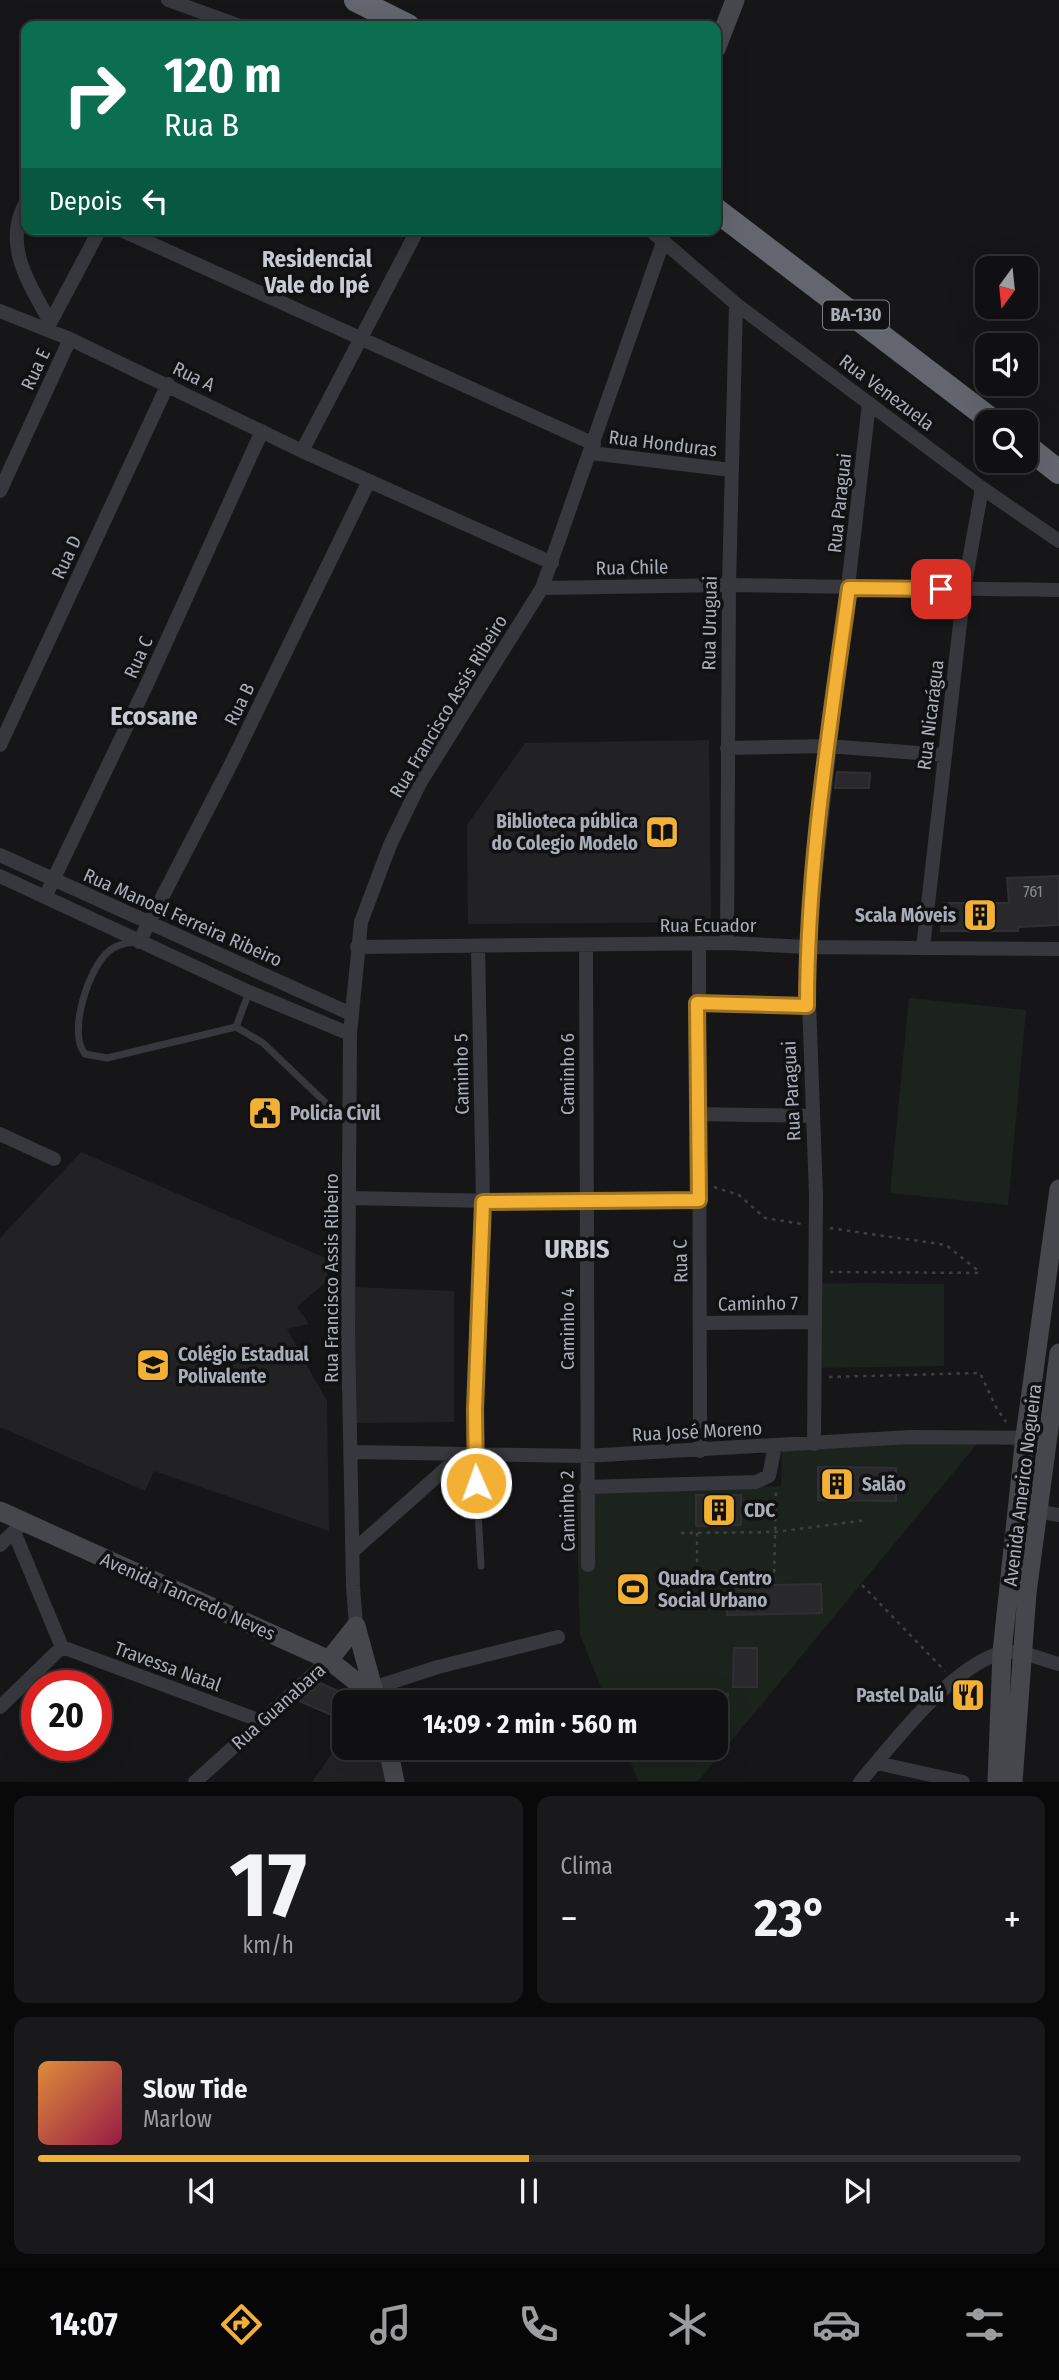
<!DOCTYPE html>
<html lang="pt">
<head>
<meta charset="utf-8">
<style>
	body { margin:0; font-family:"Fira Sans Condensed",sans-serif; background:#19191b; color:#f1f3f6; height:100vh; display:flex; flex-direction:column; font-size:26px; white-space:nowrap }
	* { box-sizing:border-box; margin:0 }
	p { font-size:23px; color:#9c9d9f }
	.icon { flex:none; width:38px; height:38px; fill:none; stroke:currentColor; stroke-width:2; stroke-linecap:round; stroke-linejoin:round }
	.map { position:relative; height:1782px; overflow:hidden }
	.sheet { display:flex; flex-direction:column; gap:14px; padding:14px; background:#09090a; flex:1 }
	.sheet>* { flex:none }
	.top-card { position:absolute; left:21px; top:21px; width:700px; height:214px; border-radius:14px; box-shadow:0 7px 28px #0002,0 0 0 2px #303032; background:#0b6e4f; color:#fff; overflow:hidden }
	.needle { width:46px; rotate:195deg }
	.controls { position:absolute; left:975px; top:256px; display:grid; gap:14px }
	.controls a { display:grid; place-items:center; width:63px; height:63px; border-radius:14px; background:#101012; box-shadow:0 7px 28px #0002,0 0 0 2px #303032; font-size:35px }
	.speed { position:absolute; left:21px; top:1670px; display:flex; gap:14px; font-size:35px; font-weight:700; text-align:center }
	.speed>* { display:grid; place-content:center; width:91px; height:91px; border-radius:50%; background:#101012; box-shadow:0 7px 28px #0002,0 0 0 2px #303032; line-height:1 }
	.speed .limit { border:10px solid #d22; background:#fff; color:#111 }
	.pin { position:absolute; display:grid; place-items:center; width:60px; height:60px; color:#fff; margin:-30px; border-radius:14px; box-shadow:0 4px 10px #0006 }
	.me { position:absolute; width:77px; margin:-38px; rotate:358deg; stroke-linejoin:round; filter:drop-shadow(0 0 5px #0008) }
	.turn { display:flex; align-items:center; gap:24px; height:147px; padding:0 28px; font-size:32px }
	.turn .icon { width:91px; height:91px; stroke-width:2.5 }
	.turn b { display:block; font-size:49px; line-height:60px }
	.then { display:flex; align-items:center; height:66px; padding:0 28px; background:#0003; gap:14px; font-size:26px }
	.big { font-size:52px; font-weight:700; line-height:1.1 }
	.sheet .tile { flex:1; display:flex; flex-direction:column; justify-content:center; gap:10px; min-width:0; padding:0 24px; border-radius:14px; background:#19191b }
	.sheet .dial { align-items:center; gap:0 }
	.dial b { font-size:91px; line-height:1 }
	.song { display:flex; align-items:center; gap:21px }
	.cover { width:84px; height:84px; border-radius:10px; background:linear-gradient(135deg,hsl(30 70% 55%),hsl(340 70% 35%)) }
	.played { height:7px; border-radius:4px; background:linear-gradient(90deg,#f2b134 50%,#303032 50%) }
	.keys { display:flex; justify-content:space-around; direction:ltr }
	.heat { display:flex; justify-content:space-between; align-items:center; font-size:38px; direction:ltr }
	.sheet .tiles { flex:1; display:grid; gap:14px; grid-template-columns:1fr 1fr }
	.tile:last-child { grid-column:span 2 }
	.trip { position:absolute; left:332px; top:1690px; width:396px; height:70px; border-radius:14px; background:#101012; box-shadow:0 7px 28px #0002,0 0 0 2px #303032; font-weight:700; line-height:70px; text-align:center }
	.menu { display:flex; height:112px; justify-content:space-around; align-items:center; background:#060607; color:#9c9d9f }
	.menu .icon { width:49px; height:49px }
	.menu .on { color:#f2b134 }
	.menu b { font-size:32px; color:#f1f3f6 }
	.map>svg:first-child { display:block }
</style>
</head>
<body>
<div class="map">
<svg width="1059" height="1782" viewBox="0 0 1059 1782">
	<rect width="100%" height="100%" fill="#161618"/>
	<path fill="#222225" d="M 709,740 L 711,922 L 468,924 L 467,825 L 525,743 Z
		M 81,1152 L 328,1259 L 327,1281 L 297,1307 L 309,1324 L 287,1329 L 327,1401 L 329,1531 L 154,1471 L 145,1491 L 0,1427 L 0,1238 Z
		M 352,1287 L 454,1291 L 454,1422 L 355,1423 Z
		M 345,1734 L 345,1748 L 378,1748 L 386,1781 L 312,1782 Z"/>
	<path fill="#1c231d" d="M 909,998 L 1026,1010 L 1008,1205 L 890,1193 Z
		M 818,1283 L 944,1284 L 944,1366 L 816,1368 Z
		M 782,1439 L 981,1439 L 698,1781 L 638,1781 L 625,1748 L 716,1748 L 716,1703 L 607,1703 L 580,1634 L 576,1493 L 781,1486 Z"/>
	<path fill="#29292c" stroke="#303034" stroke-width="2" d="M 837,772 L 870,773 L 869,788 L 835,788 Z
		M 1059,876 L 1059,925 L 1018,927 L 1018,931 L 941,931 L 944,903 L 1009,903 L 1007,878 Z
		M 818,1467 L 896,1468 L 896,1501 L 818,1500 Z
		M 696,1495 L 741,1495 L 741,1525 L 696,1526 Z
		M 821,1584 L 822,1613 L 727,1615 L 726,1586 Z
		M 734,1648 L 757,1648 L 757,1687 L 733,1687 Z
		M 320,1683 L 345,1694 L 345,1721 L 299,1701 Z
		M 716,1693 L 728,1694 L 727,1732 L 716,1732 Z"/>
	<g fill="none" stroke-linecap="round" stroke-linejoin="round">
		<path stroke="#3d3f44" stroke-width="2.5" stroke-dasharray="3.5 5" stroke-linecap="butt" d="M 714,1187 L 739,1195 L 765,1218 L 802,1224
			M 830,1228 L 946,1245 L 980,1272
			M 830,1272 L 981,1273
			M 829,1377 L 980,1373 L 997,1409 L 1006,1422
			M 681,1533 L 775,1532 L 867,1520
			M 697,1533 L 697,1575 L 774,1574
			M 774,1581 L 776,1489
			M 862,1585 L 945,1671"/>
		<path stroke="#37383d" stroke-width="7" d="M 134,942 C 125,943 116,945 109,951 C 89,967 67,1033 85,1054 L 107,1058 L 236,1027 L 263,1043 L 349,1125
			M 236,1027 L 249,992
			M 475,1455 L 481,1566"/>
		<path stroke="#37383d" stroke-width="14" d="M 168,0 L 240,26
			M 26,202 C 2,245 29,283 50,322
			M 119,229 L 594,444
			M 649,229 L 736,304 L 982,488 L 1059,541
			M 0,311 L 70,339 L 302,451 L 552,563
			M 48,327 L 100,229
			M 302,451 L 418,229
			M 591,453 L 731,470
			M 0,491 L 70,339
			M 542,588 L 729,585 L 1059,590
			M 0,745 L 168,384
			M 727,748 L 828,746 L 944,755
			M 0,855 L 351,1014
			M 0,876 L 249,992 L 350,1034
			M 45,897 L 147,684 L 262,431
			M 139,942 L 230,766 L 369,481
			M 699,943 L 700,1451
			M 727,943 L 729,585 L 736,304
			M 586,946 L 588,1565
			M 357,947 L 727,943 L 807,947 L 1059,949
			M 923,948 L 964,589 L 982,488
			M 697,1003 L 807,1006
			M 698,1114 L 812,1116
			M 0,1134 L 54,1159
			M 350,1198 L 587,1203 L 699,1200
			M 701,1323 L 815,1322
			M 814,1444 L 816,1195 L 807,947 L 869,403
			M 351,1452 L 585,1456 L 910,1437 L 1046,1438
			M 475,1455 L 483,1202 L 478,947
			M 586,1487 L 756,1482 L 769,1476 L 775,1446
			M 1020,1508 L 1059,1515
			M 14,1532 L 62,1647 L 261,1721
			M 0,1545 L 19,1527
			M 353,1551 L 461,1455
			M 356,1626 L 353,1586 L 348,1332 L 350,1034 L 361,922 L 390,845 L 420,783 L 542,588 L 663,242
			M 373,1688 L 438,1667 L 558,1637
			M 0,1707 L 62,1647
			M 877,1763 L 963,1782
			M 195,1782 L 329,1660
			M 860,1782 C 895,1741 948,1670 1000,1653 C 1017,1648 1043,1660 1059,1664"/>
		<path stroke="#45474d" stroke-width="19" d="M 716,49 L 735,0
			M 0,1511 L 329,1660 L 354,1680 L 373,1688
			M 356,1626 L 377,1703
			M 329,1660 L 356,1626
			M 388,1748 L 395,1782
			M 997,1782 L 1002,1652 L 1025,1436 L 1059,1189
			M 1013,1782 L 1027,1593 L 1059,1353"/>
		<path stroke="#63666e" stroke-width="24" d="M 356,0 L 408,26
			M 716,210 L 994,422
			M 1026,446 L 1059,472"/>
	</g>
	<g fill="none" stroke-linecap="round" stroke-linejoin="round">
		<g stroke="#9d7322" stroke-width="18">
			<path id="route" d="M 476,1483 L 475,1410 L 483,1202 L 699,1200 L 697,1003 L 807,1006 C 807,866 830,726 849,588 L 941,589"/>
		</g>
		<use href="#route" stroke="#f2b134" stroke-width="12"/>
	</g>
	<defs>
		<g id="library-square" transform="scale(1.75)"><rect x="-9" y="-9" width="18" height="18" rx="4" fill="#f2b134" stroke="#111113"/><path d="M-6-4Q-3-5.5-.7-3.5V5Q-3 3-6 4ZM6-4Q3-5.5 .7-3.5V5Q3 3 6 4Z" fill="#111"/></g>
		<g id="building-square" transform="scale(1.75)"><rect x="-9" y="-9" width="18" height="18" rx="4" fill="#f2b134" stroke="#111113"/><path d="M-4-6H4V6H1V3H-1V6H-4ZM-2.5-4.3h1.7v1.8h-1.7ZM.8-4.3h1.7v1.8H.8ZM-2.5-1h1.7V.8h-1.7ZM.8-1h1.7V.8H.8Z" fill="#111"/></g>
		<g id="civic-square" transform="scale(1.75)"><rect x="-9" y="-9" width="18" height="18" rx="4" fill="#f2b134" stroke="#111113"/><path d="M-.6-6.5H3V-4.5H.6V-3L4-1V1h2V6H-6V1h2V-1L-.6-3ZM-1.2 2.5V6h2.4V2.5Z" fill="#111"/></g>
		<g id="school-square" transform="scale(1.75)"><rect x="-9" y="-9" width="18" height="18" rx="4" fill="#f2b134" stroke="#111113"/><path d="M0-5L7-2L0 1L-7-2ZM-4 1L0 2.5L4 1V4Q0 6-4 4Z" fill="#111"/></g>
		<g id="stadium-square" transform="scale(1.75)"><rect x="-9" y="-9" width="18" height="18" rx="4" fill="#f2b134" stroke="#111113"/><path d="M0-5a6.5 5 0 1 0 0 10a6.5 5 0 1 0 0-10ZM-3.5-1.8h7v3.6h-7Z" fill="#111"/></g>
		<g id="restaurant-square" transform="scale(1.75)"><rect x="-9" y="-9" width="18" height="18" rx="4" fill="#f2b134" stroke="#111113"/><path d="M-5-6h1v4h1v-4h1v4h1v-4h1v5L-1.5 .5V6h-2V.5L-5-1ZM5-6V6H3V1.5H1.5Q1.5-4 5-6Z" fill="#111"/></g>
	</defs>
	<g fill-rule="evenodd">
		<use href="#library-square" x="662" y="832"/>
		<use href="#building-square" x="980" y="915"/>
		<use href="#civic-square" x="265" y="1113"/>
		<use href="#school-square" x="153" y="1365"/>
		<use href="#building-square" x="837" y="1484"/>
		<use href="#building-square" x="719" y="1510"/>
		<use href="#stadium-square" x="633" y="1589"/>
		<use href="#restaurant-square" x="968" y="1695"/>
	</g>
	<g text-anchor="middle" stroke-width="7" stroke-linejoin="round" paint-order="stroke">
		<g font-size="16" fill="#888b94">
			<text x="1033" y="897">761</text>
		</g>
		<rect fill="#111113" stroke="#7b7e86" stroke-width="2" x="823" y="300.5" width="66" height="29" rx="5"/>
		<g font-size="18" font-weight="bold" fill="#a8adb8">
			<text x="856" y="321">BA-130</text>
		</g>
		<g font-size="19" fill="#a8adb8" stroke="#111113">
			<text transform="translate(35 369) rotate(-65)" y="7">Rua E</text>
			<text transform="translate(194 376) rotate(26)" y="7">Rua A</text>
			<text transform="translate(887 392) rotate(37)" y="7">Rua Venezuela</text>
			<text transform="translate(663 443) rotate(7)" y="7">Rua Honduras</text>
			<text transform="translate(839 503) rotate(-84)" y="7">Rua Paraguai</text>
			<text transform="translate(66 557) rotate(-65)" y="7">Rua D</text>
			<text transform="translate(632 567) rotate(-1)" y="7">Rua Chile</text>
			<text transform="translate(709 623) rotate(-89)" y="7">Rua Uruguai</text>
			<text transform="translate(138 657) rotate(-66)" y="7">Rua C</text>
			<text transform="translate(239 704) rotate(-64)" y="7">Rua B</text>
			<text transform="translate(448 706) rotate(-59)" y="7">Rua Francisco Assis Ribeiro</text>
			<text transform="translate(930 715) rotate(-83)" y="7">Rua Nicarágua</text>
			<text transform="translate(183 917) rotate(24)" y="7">Rua Manoel Ferreira Ribeiro</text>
			<text x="708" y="932">Rua Ecuador</text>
			<text transform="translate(461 1074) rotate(-91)" y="7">Caminho 5</text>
			<text transform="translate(567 1074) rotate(-90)" y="7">Caminho 6</text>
			<text transform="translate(791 1091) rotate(-93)" y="7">Rua Paraguai</text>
			<text transform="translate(680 1261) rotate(-91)" y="7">Rua C</text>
			<text transform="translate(331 1278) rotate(-90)" y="7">Rua Francisco Assis Ribeiro</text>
			<text transform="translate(758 1303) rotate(-1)" y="7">Caminho 7</text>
			<text transform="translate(567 1329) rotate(-90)" y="7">Caminho 4</text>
			<text transform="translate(697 1431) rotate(-3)" y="7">Rua José Moreno</text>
			<text transform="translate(1022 1485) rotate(-83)" y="7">Avenida Americo Nogueira</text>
			<text transform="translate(567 1511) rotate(-91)" y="7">Caminho 2</text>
			<text transform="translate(188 1596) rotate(24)" y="7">Avenida Tancredo Neves</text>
			<text transform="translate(168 1666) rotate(20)" y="7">Travessa Natal</text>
			<text transform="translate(278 1706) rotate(-42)" y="7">Rua Guanabara</text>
		</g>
		<g font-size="19" font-weight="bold" fill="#a8adb8" stroke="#111113" text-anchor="start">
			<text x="638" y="828" text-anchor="end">Biblioteca pública<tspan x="638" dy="22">do Colegio Modelo</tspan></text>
			<text x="956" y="922" text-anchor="end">Scala Móveis</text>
			<text x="290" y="1120">Policia Civil</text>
			<text x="178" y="1361">Colégio Estadual<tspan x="178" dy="22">Polivalente</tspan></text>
			<text x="862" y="1491">Salão</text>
			<text x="744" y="1517">CDC</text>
			<text x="658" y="1585">Quadra Centro<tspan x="658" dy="22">Social Urbano</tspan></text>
			<text x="944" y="1702" text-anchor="end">Pastel Dalú</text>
		</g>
		<g font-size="23" font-weight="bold" fill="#c9ccd4" stroke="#111113">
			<text x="317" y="267">Residencial<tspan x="317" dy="26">Vale do Ipé</tspan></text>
		</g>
		<g font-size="26" font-weight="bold" fill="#c9ccd4" stroke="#111113">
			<text x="154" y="725">Ecosane</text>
			<text x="577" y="1258">URBIS</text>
		</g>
	</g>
</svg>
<div class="controls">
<a><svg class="needle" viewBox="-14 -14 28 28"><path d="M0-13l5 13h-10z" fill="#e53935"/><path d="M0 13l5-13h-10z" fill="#9c9d9f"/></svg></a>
<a><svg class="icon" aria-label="sound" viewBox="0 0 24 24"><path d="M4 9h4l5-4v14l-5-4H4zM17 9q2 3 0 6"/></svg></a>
<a><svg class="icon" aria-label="search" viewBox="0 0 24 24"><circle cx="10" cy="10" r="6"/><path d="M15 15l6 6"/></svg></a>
</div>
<div class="speed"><div class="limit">20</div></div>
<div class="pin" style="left:941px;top:589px;background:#d93025"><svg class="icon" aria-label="arrive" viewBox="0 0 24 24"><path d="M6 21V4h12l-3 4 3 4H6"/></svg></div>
<svg class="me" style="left:476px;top:1483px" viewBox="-20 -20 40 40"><circle r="17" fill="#f2b134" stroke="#fff" stroke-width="3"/><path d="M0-11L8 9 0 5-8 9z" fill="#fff"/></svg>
<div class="trip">14:09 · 2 min · 560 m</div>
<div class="top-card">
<div class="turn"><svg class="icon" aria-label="right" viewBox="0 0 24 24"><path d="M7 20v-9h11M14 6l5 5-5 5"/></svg><div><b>120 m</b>Rua B</div></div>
<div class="then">Depois<svg class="icon" aria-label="left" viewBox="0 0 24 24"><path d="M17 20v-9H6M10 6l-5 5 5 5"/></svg></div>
</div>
</div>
<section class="sheet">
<div class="tiles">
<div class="tile dial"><b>17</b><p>km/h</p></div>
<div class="tile"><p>Clima</p>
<div class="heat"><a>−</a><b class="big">23°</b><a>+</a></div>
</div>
<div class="tile">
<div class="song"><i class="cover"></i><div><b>Slow Tide</b><p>Marlow</p></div></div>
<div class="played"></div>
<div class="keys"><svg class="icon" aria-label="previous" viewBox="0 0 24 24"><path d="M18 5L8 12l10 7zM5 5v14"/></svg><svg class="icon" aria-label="pause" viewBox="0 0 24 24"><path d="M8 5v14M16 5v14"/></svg><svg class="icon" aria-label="next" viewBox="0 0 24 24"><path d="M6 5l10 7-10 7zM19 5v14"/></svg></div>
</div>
</div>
</section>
<nav class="menu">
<b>14:07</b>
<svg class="icon on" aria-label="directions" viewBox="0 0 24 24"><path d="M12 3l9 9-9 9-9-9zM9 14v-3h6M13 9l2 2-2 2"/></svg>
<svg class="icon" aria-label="music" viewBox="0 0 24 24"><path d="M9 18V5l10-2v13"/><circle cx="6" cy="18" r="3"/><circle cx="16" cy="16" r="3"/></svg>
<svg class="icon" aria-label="phone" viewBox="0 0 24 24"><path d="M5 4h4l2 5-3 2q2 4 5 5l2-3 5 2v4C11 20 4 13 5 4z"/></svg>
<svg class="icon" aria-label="climate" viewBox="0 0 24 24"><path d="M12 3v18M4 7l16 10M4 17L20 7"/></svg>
<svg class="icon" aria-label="car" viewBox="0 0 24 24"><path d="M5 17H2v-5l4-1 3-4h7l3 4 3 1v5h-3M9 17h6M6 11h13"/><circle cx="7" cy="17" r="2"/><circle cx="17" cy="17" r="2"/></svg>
<svg class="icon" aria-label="filters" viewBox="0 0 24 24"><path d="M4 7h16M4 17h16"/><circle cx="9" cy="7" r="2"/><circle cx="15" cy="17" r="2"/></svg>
</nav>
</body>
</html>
